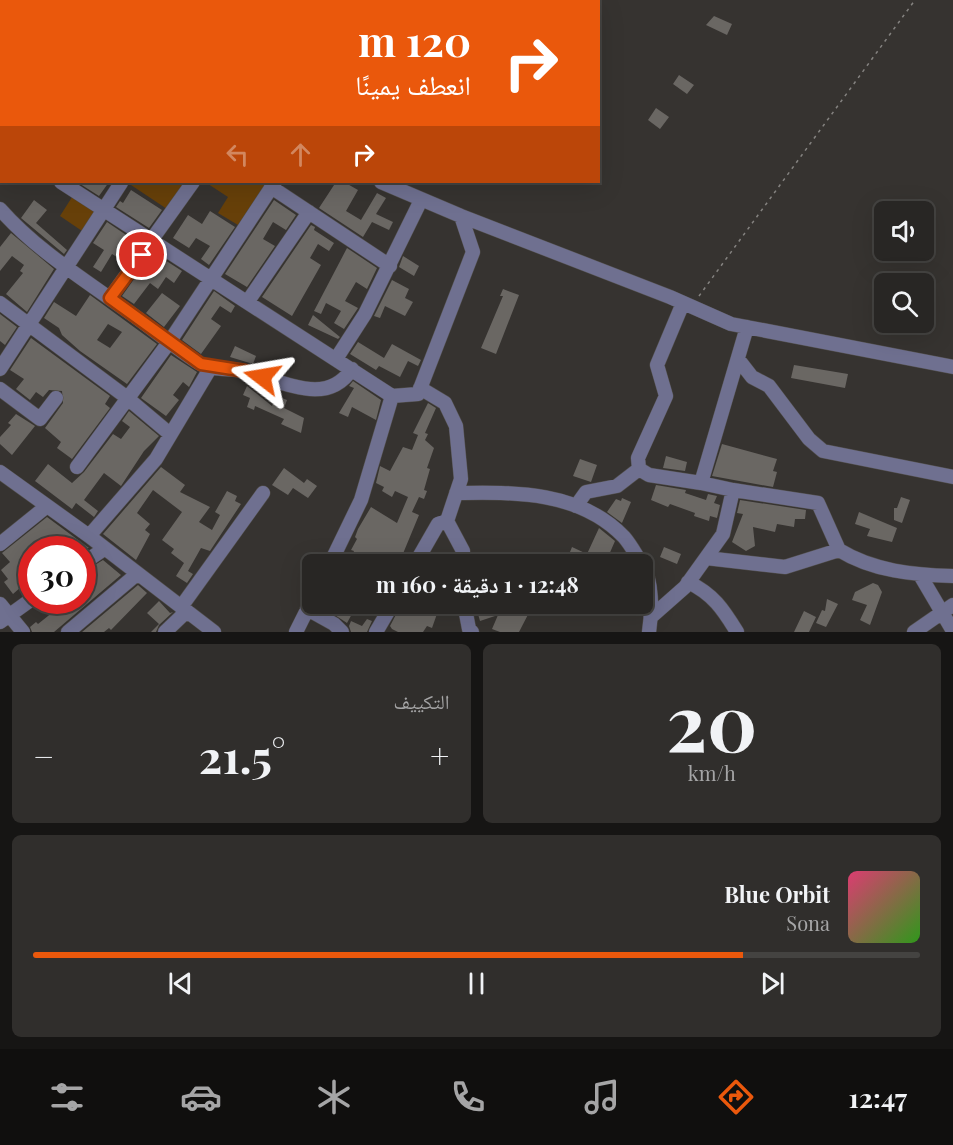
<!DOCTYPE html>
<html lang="ar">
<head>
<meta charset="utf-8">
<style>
	body { margin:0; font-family:"Playfair Display","Noto Naskh Arabic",serif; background:#302e2c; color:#f1f3f6; direction:rtl; height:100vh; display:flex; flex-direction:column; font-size:22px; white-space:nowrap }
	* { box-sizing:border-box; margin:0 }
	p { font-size:20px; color:#a5a5a6 }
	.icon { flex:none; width:33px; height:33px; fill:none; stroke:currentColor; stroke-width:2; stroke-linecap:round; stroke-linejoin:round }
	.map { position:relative; height:632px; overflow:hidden; direction:ltr }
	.details { display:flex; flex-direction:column; gap:12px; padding:12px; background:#161514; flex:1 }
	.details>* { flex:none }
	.banner { position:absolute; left:0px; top:0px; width:600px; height:183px; box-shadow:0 6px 24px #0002,0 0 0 2px #444341; direction:rtl; background:#ea580c; color:#fff; overflow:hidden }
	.tools { position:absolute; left:874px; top:201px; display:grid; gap:12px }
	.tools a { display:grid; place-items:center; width:60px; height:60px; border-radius:9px; background:#282624; box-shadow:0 6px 24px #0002,0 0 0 2px #444341; font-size:30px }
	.speed { position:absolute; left:18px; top:536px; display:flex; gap:12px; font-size:30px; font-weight:700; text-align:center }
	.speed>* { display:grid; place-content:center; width:78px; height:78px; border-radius:50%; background:#282624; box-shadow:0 6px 24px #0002,0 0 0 2px #444341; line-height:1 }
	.speed .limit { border:9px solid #d22; background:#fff; color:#111 }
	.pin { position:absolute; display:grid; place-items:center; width:51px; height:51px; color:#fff; margin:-26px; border:3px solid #fff; border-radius:50%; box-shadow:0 2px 6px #0007 }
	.me { position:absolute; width:66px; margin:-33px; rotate:284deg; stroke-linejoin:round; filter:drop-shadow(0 0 4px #0008) }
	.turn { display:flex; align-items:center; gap:21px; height:126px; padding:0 30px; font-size:27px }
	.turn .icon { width:78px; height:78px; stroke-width:2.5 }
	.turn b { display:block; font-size:42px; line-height:51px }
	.lanes { display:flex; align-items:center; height:57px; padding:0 30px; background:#0003; justify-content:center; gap:30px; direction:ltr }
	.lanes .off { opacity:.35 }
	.big { font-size:45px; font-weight:700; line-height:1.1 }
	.details .tile { flex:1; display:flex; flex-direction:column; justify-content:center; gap:9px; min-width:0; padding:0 21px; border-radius:9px; background:#302e2c }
	.details .dial { align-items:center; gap:0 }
	.dial b { font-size:78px; line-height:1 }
	.song { display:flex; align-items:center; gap:18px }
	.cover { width:72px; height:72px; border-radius:9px; background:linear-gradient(135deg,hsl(340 70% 55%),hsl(110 70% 35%)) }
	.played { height:6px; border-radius:3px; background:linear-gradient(90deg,#ea580c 80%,#444341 80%) }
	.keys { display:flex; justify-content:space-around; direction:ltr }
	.heat { display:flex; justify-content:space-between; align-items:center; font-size:33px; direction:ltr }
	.details .tiles { flex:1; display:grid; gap:12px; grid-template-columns:1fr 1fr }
	.tile:last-child { grid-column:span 2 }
	.trip { position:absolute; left:302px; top:554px; width:351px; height:60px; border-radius:9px; background:#282624; box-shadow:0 6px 24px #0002,0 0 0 2px #444341; font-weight:700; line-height:60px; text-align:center; direction:rtl }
	.dock { display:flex; height:96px; justify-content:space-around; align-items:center; background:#100f0e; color:#a5a5a6 }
	.dock .icon { width:42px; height:42px }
	.dock .on { color:#ea580c }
	.dock b { font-size:27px; color:#f1f3f6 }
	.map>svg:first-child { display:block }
</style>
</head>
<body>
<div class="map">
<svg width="953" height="632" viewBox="0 0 953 632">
	<rect width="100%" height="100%" fill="#363330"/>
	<path fill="#674009" d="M 133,182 L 187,182 L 167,209 L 131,185 Z
		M 205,182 L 267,182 L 238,225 L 218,213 L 228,197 Z
		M 74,194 L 100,211 L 85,233 L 60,216 Z"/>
	<path fill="#6a6763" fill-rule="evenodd" d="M 714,16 L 732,24 L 727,35 L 706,25 Z
		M 679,75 L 694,85 L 687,94 L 673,84 Z
		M 656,108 L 669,117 L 660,129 L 648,120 Z
		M 77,182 L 109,182 L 99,196 Z
		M 336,182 L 344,182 L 358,190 L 346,211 L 361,220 L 377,193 L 386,198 L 376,214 L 393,222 L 389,230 L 372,222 L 363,237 L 319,208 Z
		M 131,190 L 162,210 L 149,228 L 116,207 L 120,201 L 123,203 Z
		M 34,200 L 47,210 L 36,223 L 67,250 L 64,254 L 21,218 Z
		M 274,200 L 296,215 L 286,230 L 273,222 L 263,239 L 275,246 L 247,287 L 225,274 Z
		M 210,211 L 235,227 L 209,265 L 201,259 L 210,246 L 196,238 L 189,248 L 173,238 L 188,215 L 202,224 Z
		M 107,222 L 138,243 L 125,262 L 112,254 L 101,272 L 93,267 L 104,250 L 93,243 Z
		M 311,225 L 315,227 L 314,230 L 334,243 L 329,251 L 318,244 L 310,258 L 321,265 L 292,316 L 262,297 Z
		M 11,233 L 54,269 L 27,312 L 6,294 L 23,273 L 20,271 L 24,265 L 12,256 L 0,271 L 0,247 Z
		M 347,248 L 377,268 L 367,289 L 356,282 L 345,301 L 358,308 L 344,329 L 334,323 L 341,311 L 326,303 L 321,314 L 314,311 Z
		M 154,253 L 182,271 L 174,283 L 166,277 L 158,289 L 150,283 L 134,304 L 122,296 L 137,275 L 140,278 Z
		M 403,256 L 419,266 L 414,276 L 399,267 Z
		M 392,280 L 409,289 L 405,298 L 413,302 L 405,316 L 385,306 L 380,318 L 374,316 Z
		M 503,289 L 519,295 L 496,354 L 481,348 L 503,296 L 500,296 Z
		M 214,291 L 235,306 L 231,313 L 220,306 L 211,319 L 221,326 L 201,354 L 182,340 Z
		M 162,293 L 180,306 L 164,327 L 146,313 Z
		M 90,295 L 157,344 L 127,384 L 80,351 L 62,335 L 59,328 L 44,318 L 54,302 L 76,316 ZM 108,324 L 122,332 L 110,348 L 97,340 Z
		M 0,314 L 17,327 L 5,345 L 0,341 Z
		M 313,315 L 340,337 L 338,339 L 308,325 Z
		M 31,338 L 110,396 L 105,404 L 110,408 L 72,459 L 57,448 L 61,442 L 45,428 L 63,403 L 62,391 L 49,390 L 43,397 L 36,392 L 30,400 L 16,389 L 24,379 L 10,370 Z
		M 358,342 L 384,358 L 392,344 L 421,360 L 418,366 L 408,361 L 400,377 L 379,366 L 376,370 L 350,354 Z
		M 235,346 L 256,356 L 253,364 L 230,357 Z
		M 171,355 L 197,372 L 189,387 L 183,382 L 173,395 L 179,400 L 166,416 L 141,398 Z
		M 794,365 L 848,374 L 845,388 L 791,378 Z
		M 353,381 L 381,400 L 376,420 L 352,407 L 348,417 L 339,413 L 354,388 L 349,386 Z
		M 247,386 L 272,406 L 277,396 L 287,400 L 284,408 L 304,418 L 301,433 L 281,424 L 284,419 L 255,406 L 254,410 L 247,407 L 250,398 L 243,395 Z
		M 428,403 L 436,408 L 425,433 L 428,434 L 425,440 L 434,448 L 427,468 L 430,469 L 424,490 L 427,491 L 424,499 L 419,497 L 412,512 L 419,515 L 402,556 L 407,559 L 406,564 L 351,564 L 354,558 L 352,556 L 354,551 L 351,550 L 357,539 L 355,537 L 358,529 L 371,507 L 397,523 L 408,497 L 395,491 L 392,497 L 382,491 L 384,487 L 376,483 L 380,466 L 390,471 L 403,447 L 412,450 L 418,435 L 413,433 Z
		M 129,411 L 159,436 L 144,451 L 121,486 L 104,473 L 84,500 L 98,511 L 94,517 L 76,503 L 72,509 L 35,481 L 48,464 L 72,483 L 84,472 L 113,434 L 121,439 L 130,427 L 122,421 Z
		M 16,414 L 35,426 L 12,455 L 0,444 L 0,437 L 11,425 L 8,423 Z
		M 722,444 L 777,459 L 773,471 L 777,472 L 773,487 L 712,476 Z
		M 666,456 L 687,462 L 685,471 L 663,468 Z
		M 580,459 L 597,465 L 591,482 L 573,476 Z
		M 161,467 L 185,485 L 180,492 L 210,507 L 199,522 L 212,530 L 220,515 L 215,512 L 227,491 L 237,496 L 235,501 L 241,504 L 210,551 L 201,548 L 188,571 L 193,574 L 187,583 L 176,576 L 184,563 L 171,553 L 174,549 L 162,540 L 182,512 L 153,490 L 137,513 L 150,524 L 145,530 L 150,534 L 136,560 L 103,534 Z
		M 284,468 L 304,483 L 307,479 L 317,486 L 308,498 L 293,488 L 288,495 L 272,485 Z
		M 656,485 L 686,490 L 685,493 L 706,500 L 708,494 L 717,496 L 714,503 L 720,505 L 717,518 L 710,516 L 709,521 L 694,516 L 695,513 L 670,504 L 668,507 L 651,500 Z
		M 901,497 L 910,500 L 902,523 L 894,520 L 894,508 L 897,508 Z
		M 622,498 L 631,502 L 622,523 L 607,512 L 616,499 L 621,501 Z
		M 740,500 L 806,510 L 805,519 L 795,519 L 794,527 L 777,524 L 775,532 L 753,527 L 755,546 L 746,551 L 732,542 L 743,514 L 737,513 Z
		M 859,512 L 897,528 L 892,542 L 867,536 L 870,529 L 855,524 Z
		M 47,517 L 89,548 L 32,549 L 32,572 L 23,579 L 32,590 L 25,593 L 21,587 L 13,594 L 4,582 L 8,579 L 1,570 L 10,562 L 2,553 Z
		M 599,528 L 615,541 L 605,564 L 586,564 L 568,557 L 572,547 L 587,554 Z
		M 664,547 L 681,554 L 677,564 L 660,557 Z
		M 103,560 L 121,575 L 54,632 L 32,632 L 30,627 L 36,622 L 38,624 L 63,604 L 61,600 L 82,600 L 82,573 Z
		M 873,583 L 878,585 L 882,592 L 870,625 L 860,620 L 867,605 L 852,600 L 855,592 Z
		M 138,585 L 147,593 L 111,630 L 109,628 L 104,632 L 82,632 Z
		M 827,599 L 838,604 L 826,627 L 816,623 L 822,610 L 825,611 Z
		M 159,601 L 170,613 L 173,612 L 159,625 L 156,632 L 151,632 L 159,624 L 147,613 Z
		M 327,603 L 358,603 L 347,623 L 324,608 Z
		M 402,603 L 431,603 L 430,607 L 438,611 L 432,628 L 427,626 L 423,632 L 398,632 L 392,629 L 390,626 Z
		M 486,603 L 503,608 L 505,603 L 534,603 L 519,632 L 500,632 L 492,629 L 498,615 L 480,621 L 478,614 L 482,612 Z
		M 804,611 L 816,617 L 809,632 L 794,632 Z
		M 367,619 L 372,621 L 367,632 L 351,632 L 349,626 L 351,621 L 362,626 Z"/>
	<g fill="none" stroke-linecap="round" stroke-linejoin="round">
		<g stroke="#53504e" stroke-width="15">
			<path id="minor" d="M 5,0 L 6,2
				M 31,2 L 32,0
				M 0,53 L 2,51
				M 0,112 L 2,113
				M 0,138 L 2,139
				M 61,182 L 392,396 L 418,394 L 473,252 L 461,216
				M 381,182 L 461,216 L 670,297 L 731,324 L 953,367
				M 271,187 L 390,266
				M 0,209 C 36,250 85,280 129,312 C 152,328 175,348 199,363 C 212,371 230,368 244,371 C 281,379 325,409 352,369
				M 110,298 L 193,182
				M 248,301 L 309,212
				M 0,303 L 126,397 L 170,434
				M 683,303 L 657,365 L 666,396 L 638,458 L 639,469 L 649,475 L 701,483
				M 336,359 L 365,314 L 421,200
				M 738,359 L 752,377 L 769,386 L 809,439 L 823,451 L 953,477
				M 0,369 L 121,183
				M 0,389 L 40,419 L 56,398
				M 77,467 L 170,341 L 275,182
				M 0,472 L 89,536 L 214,632
				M 733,490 L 818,503 L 839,550
				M 456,493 C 515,492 580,491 624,537 C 631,545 636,555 642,564
				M 576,506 L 586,492 L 617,486 L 639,469
				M 447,521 L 463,551 L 463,564
				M 89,536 L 156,459 L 211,367
				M 0,544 L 47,506
				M 706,558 L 785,567 L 839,550 C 873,571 914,575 953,576
				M 82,564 L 104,549
				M 330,564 L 361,500 L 392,396
				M 415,564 L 438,524 L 447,521 L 461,479 L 456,426 L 445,403 L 420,388
				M 642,564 C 653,581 652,612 649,632
				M 920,575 L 953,631
				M 688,582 C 713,594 723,609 737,632
				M 464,603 L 469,629 L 472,632
				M 0,604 L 23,632
				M 592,604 L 597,603
				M 181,607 L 263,493
				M 307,609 L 334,624 L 342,632
				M 651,617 L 685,587 L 723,534 L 733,490 L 701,483 L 747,327
				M 0,622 L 32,599
				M 68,632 L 137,574
				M 165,632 L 187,611
				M 296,632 L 312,600
				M 376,632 L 393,603
				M 914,632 L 953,605"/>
		</g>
		<path stroke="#858380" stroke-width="1.5" stroke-dasharray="3 4.5" stroke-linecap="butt" d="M 381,2 L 382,0
			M 699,296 L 915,0"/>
		<use href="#minor" stroke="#6f7090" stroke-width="14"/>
	</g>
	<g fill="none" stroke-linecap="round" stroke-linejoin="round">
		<g stroke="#983908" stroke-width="15">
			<path id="route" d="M 142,255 L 110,298 L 201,364 L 245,371 L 262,377"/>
		</g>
		<use href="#route" stroke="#ea580c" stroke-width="10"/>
	</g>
</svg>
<div class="tools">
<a><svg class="icon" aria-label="sound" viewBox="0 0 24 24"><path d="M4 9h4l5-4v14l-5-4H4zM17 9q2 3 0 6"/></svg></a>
<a><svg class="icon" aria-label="search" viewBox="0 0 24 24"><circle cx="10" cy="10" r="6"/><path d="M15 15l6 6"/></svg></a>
</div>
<div class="speed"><div class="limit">30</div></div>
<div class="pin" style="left:142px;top:255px;background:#d93025"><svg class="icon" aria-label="arrive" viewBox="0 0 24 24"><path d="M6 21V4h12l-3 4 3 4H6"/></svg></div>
<svg class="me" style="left:262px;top:377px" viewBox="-20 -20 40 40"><path d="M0-17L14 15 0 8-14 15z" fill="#ea580c" stroke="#fff" stroke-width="4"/></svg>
<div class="trip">12:48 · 1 دقيقة · 160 m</div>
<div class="banner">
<div class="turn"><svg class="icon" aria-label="right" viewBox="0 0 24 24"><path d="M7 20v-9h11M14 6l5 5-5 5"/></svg><div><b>120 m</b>انعطف يمينًا</div></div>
<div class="lanes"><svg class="icon off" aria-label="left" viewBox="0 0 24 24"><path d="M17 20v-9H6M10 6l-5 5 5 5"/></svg><svg class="icon off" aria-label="ahead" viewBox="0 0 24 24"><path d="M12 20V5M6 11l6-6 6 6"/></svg><svg class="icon" aria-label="right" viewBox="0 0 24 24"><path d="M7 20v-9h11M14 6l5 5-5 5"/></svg></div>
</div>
</div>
<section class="details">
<div class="tiles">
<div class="tile dial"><b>20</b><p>km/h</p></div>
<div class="tile"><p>التكييف</p>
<div class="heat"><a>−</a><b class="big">21.5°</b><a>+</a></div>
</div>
<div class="tile">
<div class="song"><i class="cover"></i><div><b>Blue Orbit</b><p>Sona</p></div></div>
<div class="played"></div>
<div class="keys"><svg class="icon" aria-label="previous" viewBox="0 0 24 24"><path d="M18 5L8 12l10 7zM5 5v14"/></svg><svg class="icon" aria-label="pause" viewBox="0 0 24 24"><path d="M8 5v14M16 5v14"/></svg><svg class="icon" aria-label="next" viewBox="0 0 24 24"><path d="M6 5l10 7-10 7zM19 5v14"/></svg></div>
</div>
</div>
</section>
<nav class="dock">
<b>12:47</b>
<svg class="icon on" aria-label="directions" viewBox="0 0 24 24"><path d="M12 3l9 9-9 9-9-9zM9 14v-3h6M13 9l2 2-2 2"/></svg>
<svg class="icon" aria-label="music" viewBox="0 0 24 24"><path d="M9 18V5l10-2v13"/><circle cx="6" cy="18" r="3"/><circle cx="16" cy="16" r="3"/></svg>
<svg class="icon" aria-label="phone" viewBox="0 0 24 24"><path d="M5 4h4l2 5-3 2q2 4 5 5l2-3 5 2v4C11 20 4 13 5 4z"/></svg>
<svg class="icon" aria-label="climate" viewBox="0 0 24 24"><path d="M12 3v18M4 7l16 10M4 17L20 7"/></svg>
<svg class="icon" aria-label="car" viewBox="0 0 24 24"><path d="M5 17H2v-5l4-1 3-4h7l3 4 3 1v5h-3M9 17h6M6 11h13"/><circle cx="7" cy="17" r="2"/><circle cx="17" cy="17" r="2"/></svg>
<svg class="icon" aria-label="filters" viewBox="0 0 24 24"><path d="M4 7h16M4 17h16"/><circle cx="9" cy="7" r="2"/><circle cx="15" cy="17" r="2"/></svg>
</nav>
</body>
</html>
